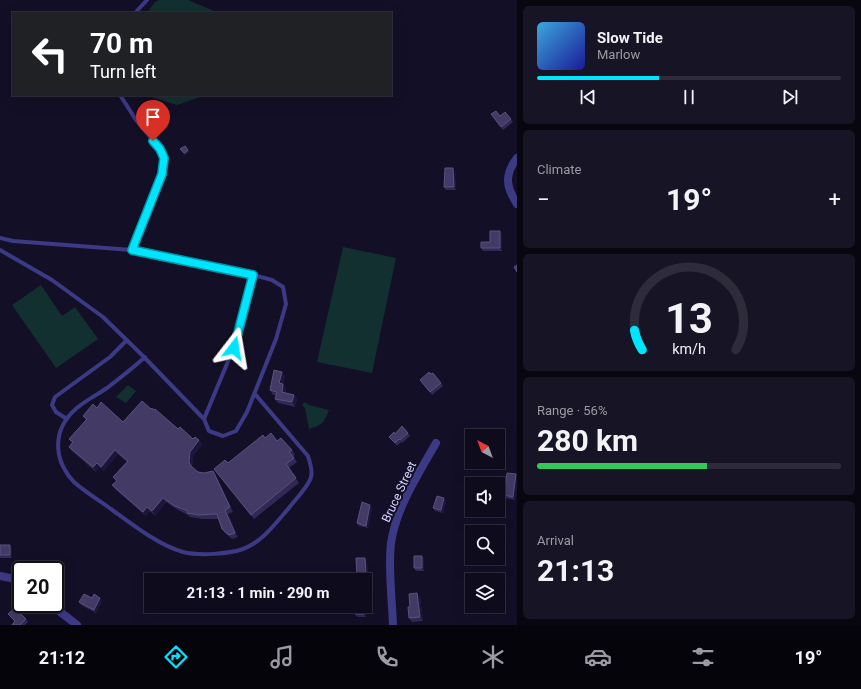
<!DOCTYPE html>
<html lang="en">
<head>
<meta charset="utf-8">
<style>
	body { margin:0; font-family:Roboto,sans-serif; background:#171425; color:#f1f3f6; height:100vh; display:flex; flex-direction:column; font-size:15px; white-space:nowrap }
	* { box-sizing:border-box; margin:0 }
	p { font-size:13px; color:#9b9ba3 }
	.icon { flex:none; width:22px; height:22px; fill:none; stroke:currentColor; stroke-width:2; stroke-linecap:round; stroke-linejoin:round }
	.map { position:relative; flex:1; overflow:hidden }
	.panel { display:flex; flex-direction:column; gap:6px; padding:6px; background:#08060f; width:344px }
	.panel>* { flex:none }
	.hud { position:absolute; left:12px; top:12px; width:380px; height:84px; border-radius:0px; box-shadow:0 4px 16px #0002,0 0 0 1px #2e2b3b; background:#202124; color:#fff; overflow:hidden }
	.needle { width:26px; rotate:319deg }
	.tools { position:absolute; left:465px; top:429px; display:grid; gap:8px }
	.tools a { display:grid; place-items:center; width:40px; height:40px; border-radius:0px; background:#0e0b1c; box-shadow:0 4px 16px #0002,0 0 0 1px #2e2b3b; font-size:20px }
	.speed { position:absolute; left:12px; top:561px; display:flex; gap:8px; font-size:20px; font-weight:700; text-align:center }
	.speed>* { display:grid; place-content:center; width:52px; height:52px; border-radius:50%; background:#0e0b1c; box-shadow:0 4px 16px #0002,0 0 0 1px #2e2b3b; line-height:1 }
	.speed .limit { border:2px solid #111; border-radius:6px; background:#fff; color:#111 }
	.pin { position:absolute; display:grid; place-items:center; width:34px; height:34px; color:#fff; margin:-41px -17px; border-radius:50% 50% 50% 0; rotate:-45deg; box-shadow:0 0 4px #0007 }
	.pin .icon { rotate:45deg }
	.me { position:absolute; width:44px; margin:-22px; rotate:14deg; stroke-linejoin:round; filter:drop-shadow(0 0 3px #0008) }
	.turn { display:flex; align-items:center; gap:14px; height:84px; padding:0 12px; font-size:18px }
	.turn .icon { width:52px; height:52px; stroke-width:2.5 }
	.turn b { display:block; font-size:28px; line-height:34px }
	.big { font-size:30px; font-weight:700; line-height:1.1 }
	.panel .tile { flex:1; display:flex; flex-direction:column; justify-content:center; gap:6px; min-width:0; padding:0 14px; border-radius:6px; background:#171425 }
	.panel .dial { align-items:center; gap:0 }
	.dial svg { height:104px; overflow:visible; fill:none; stroke:#2e2b3b; stroke-width:7; stroke-linecap:round; text-anchor:middle }
	.dial text { fill:#f1f3f6; stroke:none }
	.song { display:flex; align-items:center; gap:12px }
	.cover { width:48px; height:48px; border-radius:6px; background:linear-gradient(135deg,hsl(200 70% 55%),hsl(240 70% 35%)) }
	.played { height:4px; border-radius:2px; background:linear-gradient(90deg,#00e5ff 40%,#2e2b3b 40%) }
	.keys { display:flex; justify-content:space-around; direction:ltr }
	.heat { display:flex; justify-content:space-between; align-items:center; font-size:22px; direction:ltr }
	.charge { height:6px; border-radius:3px; background:linear-gradient(90deg,#34c759 56%,#2e2b3b 0) }
	.trip { position:absolute; left:144px; top:573px; width:228px; height:40px; border-radius:0px; background:#0e0b1c; box-shadow:0 4px 16px #0002,0 0 0 1px #2e2b3b; font-weight:700; line-height:40px; text-align:center }
	.dock { display:flex; height:64px; justify-content:space-around; align-items:center; background:#06040b; color:#9b9ba3 }
	.dock .icon { width:28px; height:28px }
	.dock .on { color:#00e5ff }
	.dock b { font-size:18px; color:#f1f3f6 }
	main { display:flex; flex:1; min-height:0 }
	.map>svg:first-child { display:block }
</style>
</head>
<body>
<main>
<div class="map">
<svg width="517" height="625" viewBox="0 0 517 625">
	<rect width="100%" height="100%" fill="#130f26"/>
	<path fill="#12302f" d="M 159,0 L 188,0 L 219,13 L 147,13 L 155,2 Z
		M 145,95 L 206,95 L 177,105 Z
		M 343,247 L 396,258 L 372,373 L 317,362 Z
		M 41,285 L 62,316 L 75,307 L 98,339 L 56,368 L 12,305 Z
		M 128,385 L 136,391 L 126,403 L 116,397 Z
		M 305,402 L 309,405 L 329,410 C 324,423 322,425 309,429 L 305,408 L 302,405 Z"/>
	<g fill="none" stroke-linecap="round" stroke-linejoin="round">
		<path stroke="#3d3a85" stroke-width="4" d="M 135,13 L 147,0
			M 120,95 L 136,120 L 160,149 L 164,158 L 162,174 L 132,250
			M 0,238 L 13,241 L 132,250 L 253,275 L 234,347 L 204,419 L 143,356 L 103,317 L 52,280 L 0,250
			M 145,357 C 133,368 120,378 107,388 C 91,399 71,407 62,427 C 56,440 57,457 65,470 C 67,474 71,479 74,482 C 85,492 99,500 111,509 C 132,524 158,545 183,552 C 199,556 229,554 243,549 C 262,542 275,524 288,509 C 294,501 309,486 311,477 C 313,471 310,463 308,456 L 255,394
			M 67,419 L 56,412 L 52,405 L 55,397 L 110,357 L 127,340
			M 204,419 L 209,431 L 223,436 L 236,431 L 247,412 L 276,339 L 286,304 L 283,287 L 272,280 L 253,275"/>
		<path stroke="#3d3a85" stroke-width="8" d="M 517,158 C 504,175 506,187 517,204
			M 0,576 L 15,579 L 21,583
			M 50,604 L 77,625
			M 393,625 C 392,599 388,568 391,543 C 396,508 419,473 436,443"/>
	</g>
	<path fill="#312854" d="M 505,112 L 513,122 L 503,130 L 491,114 L 500,116 Z
		M 185,146 L 189,151 L 185,155 L 180,149 Z
		M 455,171 L 456,190 L 446,190 L 444,187 Z
		M 502,234 L 502,251 L 483,251 L 481,248 Z
		M 431,374 L 441,383 L 443,386 L 432,395 L 420,380 Z
		M 285,376 L 283,384 L 286,388 L 285,393 L 294,395 L 297,399 L 295,407 L 278,403 L 275,399 L 276,395 L 273,395 L 270,390 Z
		M 97,408 L 123,422 L 151,409 L 178,429 L 193,439 L 199,440 L 202,445 L 193,456 L 192,466 L 192,468 L 198,472 L 204,473 L 213,471 L 216,475 L 233,512 L 228,514 L 238,537 L 232,539 L 225,533 L 222,529 L 218,519 L 202,519 L 190,517 L 188,515 L 178,510 L 166,502 L 155,516 L 150,511 L 146,516 L 115,489 L 112,485 L 116,481 L 113,477 L 127,462 L 118,454 L 104,471 L 100,467 L 96,472 L 72,451 L 69,447 L 72,443 L 69,439 L 86,420 L 83,416 Z
		M 408,433 L 410,436 L 402,443 L 401,442 L 397,446 L 389,437 L 395,434 Z
		M 265,438 L 277,441 L 292,450 L 295,455 L 293,456 L 297,462 L 289,468 L 299,483 L 254,519 L 214,469 L 228,463 Z
		M 516,474 L 517,475 L 517,485 L 515,500 L 506,498 L 504,495 Z
		M 446,501 L 443,513 L 435,511 L 433,508 Z
		M 372,508 L 368,528 L 359,526 L 357,523 Z
		M 0,545 L 12,548 L 12,558 L 0,558 Z
		M 365,558 L 367,561 L 368,578 L 365,578 L 365,583 L 365,580 L 357,580 Z
		M 424,559 L 424,571 L 416,571 L 414,568 Z
		M 55,570 L 63,573 L 60,580 L 55,577 Z
		M 420,597 L 423,621 L 412,622 L 409,618 L 410,607 Z
		M 92,598 L 100,598 L 102,601 L 96,613 L 81,605 L 79,602 Z
		M 366,601 L 366,617 L 357,617 L 355,614 Z
		M 8,614 L 26,619 L 28,622 L 25,625 L 11,625 L 15,622 Z"/>
	<path fill="#1d163a" d="M 453,168 L 455,171 L 456,190 L 454,187 Z
		M 500,231 L 502,234 L 502,251 L 500,248 Z
		M 282,372 L 285,376 L 282,387 L 279,383 Z
		M 283,384 L 286,388 L 285,396 L 282,392 Z
		M 294,395 L 297,399 L 295,407 L 292,402 Z
		M 199,440 L 202,445 L 193,456 L 192,466 L 194,470 L 189,462 L 190,452 Z
		M 115,450 L 118,454 L 104,471 L 101,467 Z
		M 97,463 L 100,467 L 96,472 L 93,467 Z
		M 213,471 L 216,475 L 233,512 L 230,507 Z
		M 516,474 L 517,475 L 517,485 L 515,500 L 513,497 Z
		M 163,498 L 166,502 L 155,516 L 152,511 Z
		M 444,498 L 446,501 L 443,513 L 441,510 Z
		M 370,505 L 372,508 L 368,528 L 366,526 Z
		M 147,507 L 150,511 L 146,516 L 143,512 Z
		M 225,510 L 228,514 L 238,537 L 235,533 Z
		M 10,545 L 12,548 L 12,558 L 10,555 Z
		M 422,556 L 424,559 L 424,571 L 422,568 Z
		M 365,558 L 367,561 L 368,578 L 366,575 Z
		M 61,570 L 63,573 L 60,580 L 58,577 Z
		M 363,575 L 365,578 L 365,583 L 365,580 L 363,580 Z
		M 417,593 L 420,597 L 423,621 L 420,617 Z
		M 100,598 L 102,601 L 96,613 L 94,610 Z
		M 365,600 L 366,601 L 366,617 L 364,614 L 364,606 L 365,606 Z"/>
	<path fill="#433a66" stroke="#5a527e" d="M 496,111 L 500,116 L 505,112 L 511,119 L 501,127 L 491,114 Z
		M 185,146 L 188,150 L 184,153 L 180,149 Z
		M 445,168 L 453,168 L 454,187 L 444,187 Z
		M 490,231 L 500,231 L 500,248 L 481,248 L 481,242 L 490,242 Z
		M 517,265 L 517,272 L 514,267 Z
		M 274,370 L 282,372 L 279,383 L 283,384 L 282,392 L 294,395 L 292,402 L 275,399 L 277,392 L 270,390 Z
		M 429,372 L 431,374 L 433,373 L 441,383 L 430,392 L 420,380 Z
		M 142,401 L 151,409 L 152,408 L 154,410 L 155,409 L 178,429 L 180,427 L 193,439 L 195,437 L 199,440 L 190,452 L 189,462 L 191,466 L 198,472 L 204,473 L 213,471 L 230,507 L 225,510 L 235,533 L 229,535 L 222,529 L 217,514 L 199,515 L 187,513 L 188,511 L 175,506 L 163,498 L 152,511 L 147,507 L 143,512 L 112,485 L 117,481 L 113,477 L 128,461 L 115,450 L 101,467 L 97,463 L 93,467 L 69,447 L 73,442 L 69,439 L 87,419 L 83,416 L 93,404 L 97,408 L 101,402 L 123,422 Z
		M 402,426 L 408,433 L 400,440 L 399,439 L 395,443 L 389,437 L 394,432 L 395,434 Z
		M 271,433 L 277,441 L 281,438 L 292,450 L 289,452 L 294,458 L 286,464 L 296,478 L 251,515 L 214,469 L 225,460 L 228,463 L 263,435 L 265,438 Z
		M 507,473 L 516,474 L 513,497 L 504,495 Z
		M 437,496 L 444,498 L 441,510 L 433,508 Z
		M 362,502 L 370,505 L 366,526 L 357,523 Z
		M 0,545 L 10,545 L 10,555 L 0,555 Z
		M 414,556 L 422,556 L 422,568 L 414,568 Z
		M 356,558 L 365,558 L 366,575 L 363,575 L 363,580 L 357,580 Z
		M 42,562 L 61,570 L 58,577 L 55,575 L 55,570 L 39,570 Z
		M 417,593 L 420,617 L 409,618 L 408,607 L 410,607 L 409,594 Z
		M 84,594 L 92,598 L 94,594 L 100,598 L 94,610 L 79,602 Z
		M 355,606 L 364,606 L 364,614 L 355,614 Z
		M 15,608 L 26,619 L 20,625 L 12,625 L 15,621 L 8,614 Z"/>
	<g fill="none" stroke-linecap="round" stroke-linejoin="round">
		<g stroke="#0095a6" stroke-width="10">
			<path id="route" d="M 153,141 L 160,149 L 164,158 L 162,174 L 132,250 L 253,275 L 234,348"/>
		</g>
		<use href="#route" stroke="#00e5ff" stroke-width="7"/>
	</g>
	<g text-anchor="middle" stroke-width="4" stroke-linejoin="round" paint-order="stroke">
		<g font-size="12" fill="#d9d4ff" stroke="#130f26">
			<text transform="translate(399 492) rotate(-65)" y="4">Bruce Street</text>
		</g>
	</g>
</svg>
<div class="tools">
<a><svg class="needle" viewBox="-14 -14 28 28"><path d="M0-13l5 13h-10z" fill="#e53935"/><path d="M0 13l5-13h-10z" fill="#9b9ba3"/></svg></a>
<a><svg class="icon" aria-label="sound" viewBox="0 0 24 24"><path d="M4 9h4l5-4v14l-5-4H4zM17 9q2 3 0 6"/></svg></a>
<a><svg class="icon" aria-label="search" viewBox="0 0 24 24"><circle cx="10" cy="10" r="6"/><path d="M15 15l6 6"/></svg></a>
<a><svg class="icon" aria-label="layers" viewBox="0 0 24 24"><path d="M12 4l9 5-9 5-9-5zM3 14l9 5 9-5"/></svg></a>
</div>
<div class="speed"><div class="limit">20</div></div>
<div class="pin" style="left:153px;top:141px;background:#d93025"><svg class="icon" aria-label="arrive" viewBox="0 0 24 24"><path d="M6 21V4h12l-3 4 3 4H6"/></svg></div>
<svg class="me" style="left:234px;top:348px" viewBox="-20 -20 40 40"><path d="M0-17L14 15 0 8-14 15z" fill="#00e5ff" stroke="#fff" stroke-width="4"/></svg>
<div class="trip">21:13 · 1 min · 290 m</div>
<div class="hud">
<div class="turn"><svg class="icon" aria-label="left" viewBox="0 0 24 24"><path d="M17 20v-9H6M10 6l-5 5 5 5"/></svg><div><b>70 m</b>Turn left</div></div>
</div>
</div>
<section class="panel">
<div class="tile">
<div class="song"><i class="cover"></i><div><b>Slow Tide</b><p>Marlow</p></div></div>
<div class="played"></div>
<div class="keys"><svg class="icon" aria-label="previous" viewBox="0 0 24 24"><path d="M18 5L8 12l10 7zM5 5v14"/></svg><svg class="icon" aria-label="pause" viewBox="0 0 24 24"><path d="M8 5v14M16 5v14"/></svg><svg class="icon" aria-label="next" viewBox="0 0 24 24"><path d="M6 5l10 7-10 7zM19 5v14"/></svg></div>
</div>
<div class="tile"><p>Climate</p>
<div class="heat"><a>−</a><b class="big">19°</b><a>+</a></div>
</div>
<div class="tile dial"><svg viewBox="0 0 100 80">
<path d="M14 69A42 42 0 1 1 86 69"/>
<path d="M14 69A42 42 0 0 1 8 54" stroke="#00e5ff"/>
<text x="50" y="56" font-size="32" font-weight="700">13</text>
<text x="50" y="72" font-size="11">km/h</text>
</svg></div>
<div class="tile"><p>Range · 56%</p><b class="big">280 km</b><div class="charge"></div></div>
<div class="tile"><p>Arrival</p><b class="big">21:13</b></div>
</section>
</main>
<nav class="dock">
<b>21:12</b>
<svg class="icon on" aria-label="directions" viewBox="0 0 24 24"><path d="M12 3l9 9-9 9-9-9zM9 14v-3h6M13 9l2 2-2 2"/></svg>
<svg class="icon" aria-label="music" viewBox="0 0 24 24"><path d="M9 18V5l10-2v13"/><circle cx="6" cy="18" r="3"/><circle cx="16" cy="16" r="3"/></svg>
<svg class="icon" aria-label="phone" viewBox="0 0 24 24"><path d="M5 4h4l2 5-3 2q2 4 5 5l2-3 5 2v4C11 20 4 13 5 4z"/></svg>
<svg class="icon" aria-label="climate" viewBox="0 0 24 24"><path d="M12 3v18M4 7l16 10M4 17L20 7"/></svg>
<svg class="icon" aria-label="car" viewBox="0 0 24 24"><path d="M5 17H2v-5l4-1 3-4h7l3 4 3 1v5h-3M9 17h6M6 11h13"/><circle cx="7" cy="17" r="2"/><circle cx="17" cy="17" r="2"/></svg>
<svg class="icon" aria-label="filters" viewBox="0 0 24 24"><path d="M4 7h16M4 17h16"/><circle cx="9" cy="7" r="2"/><circle cx="15" cy="17" r="2"/></svg>
<b>19°</b>
</nav>
</body>
</html>
